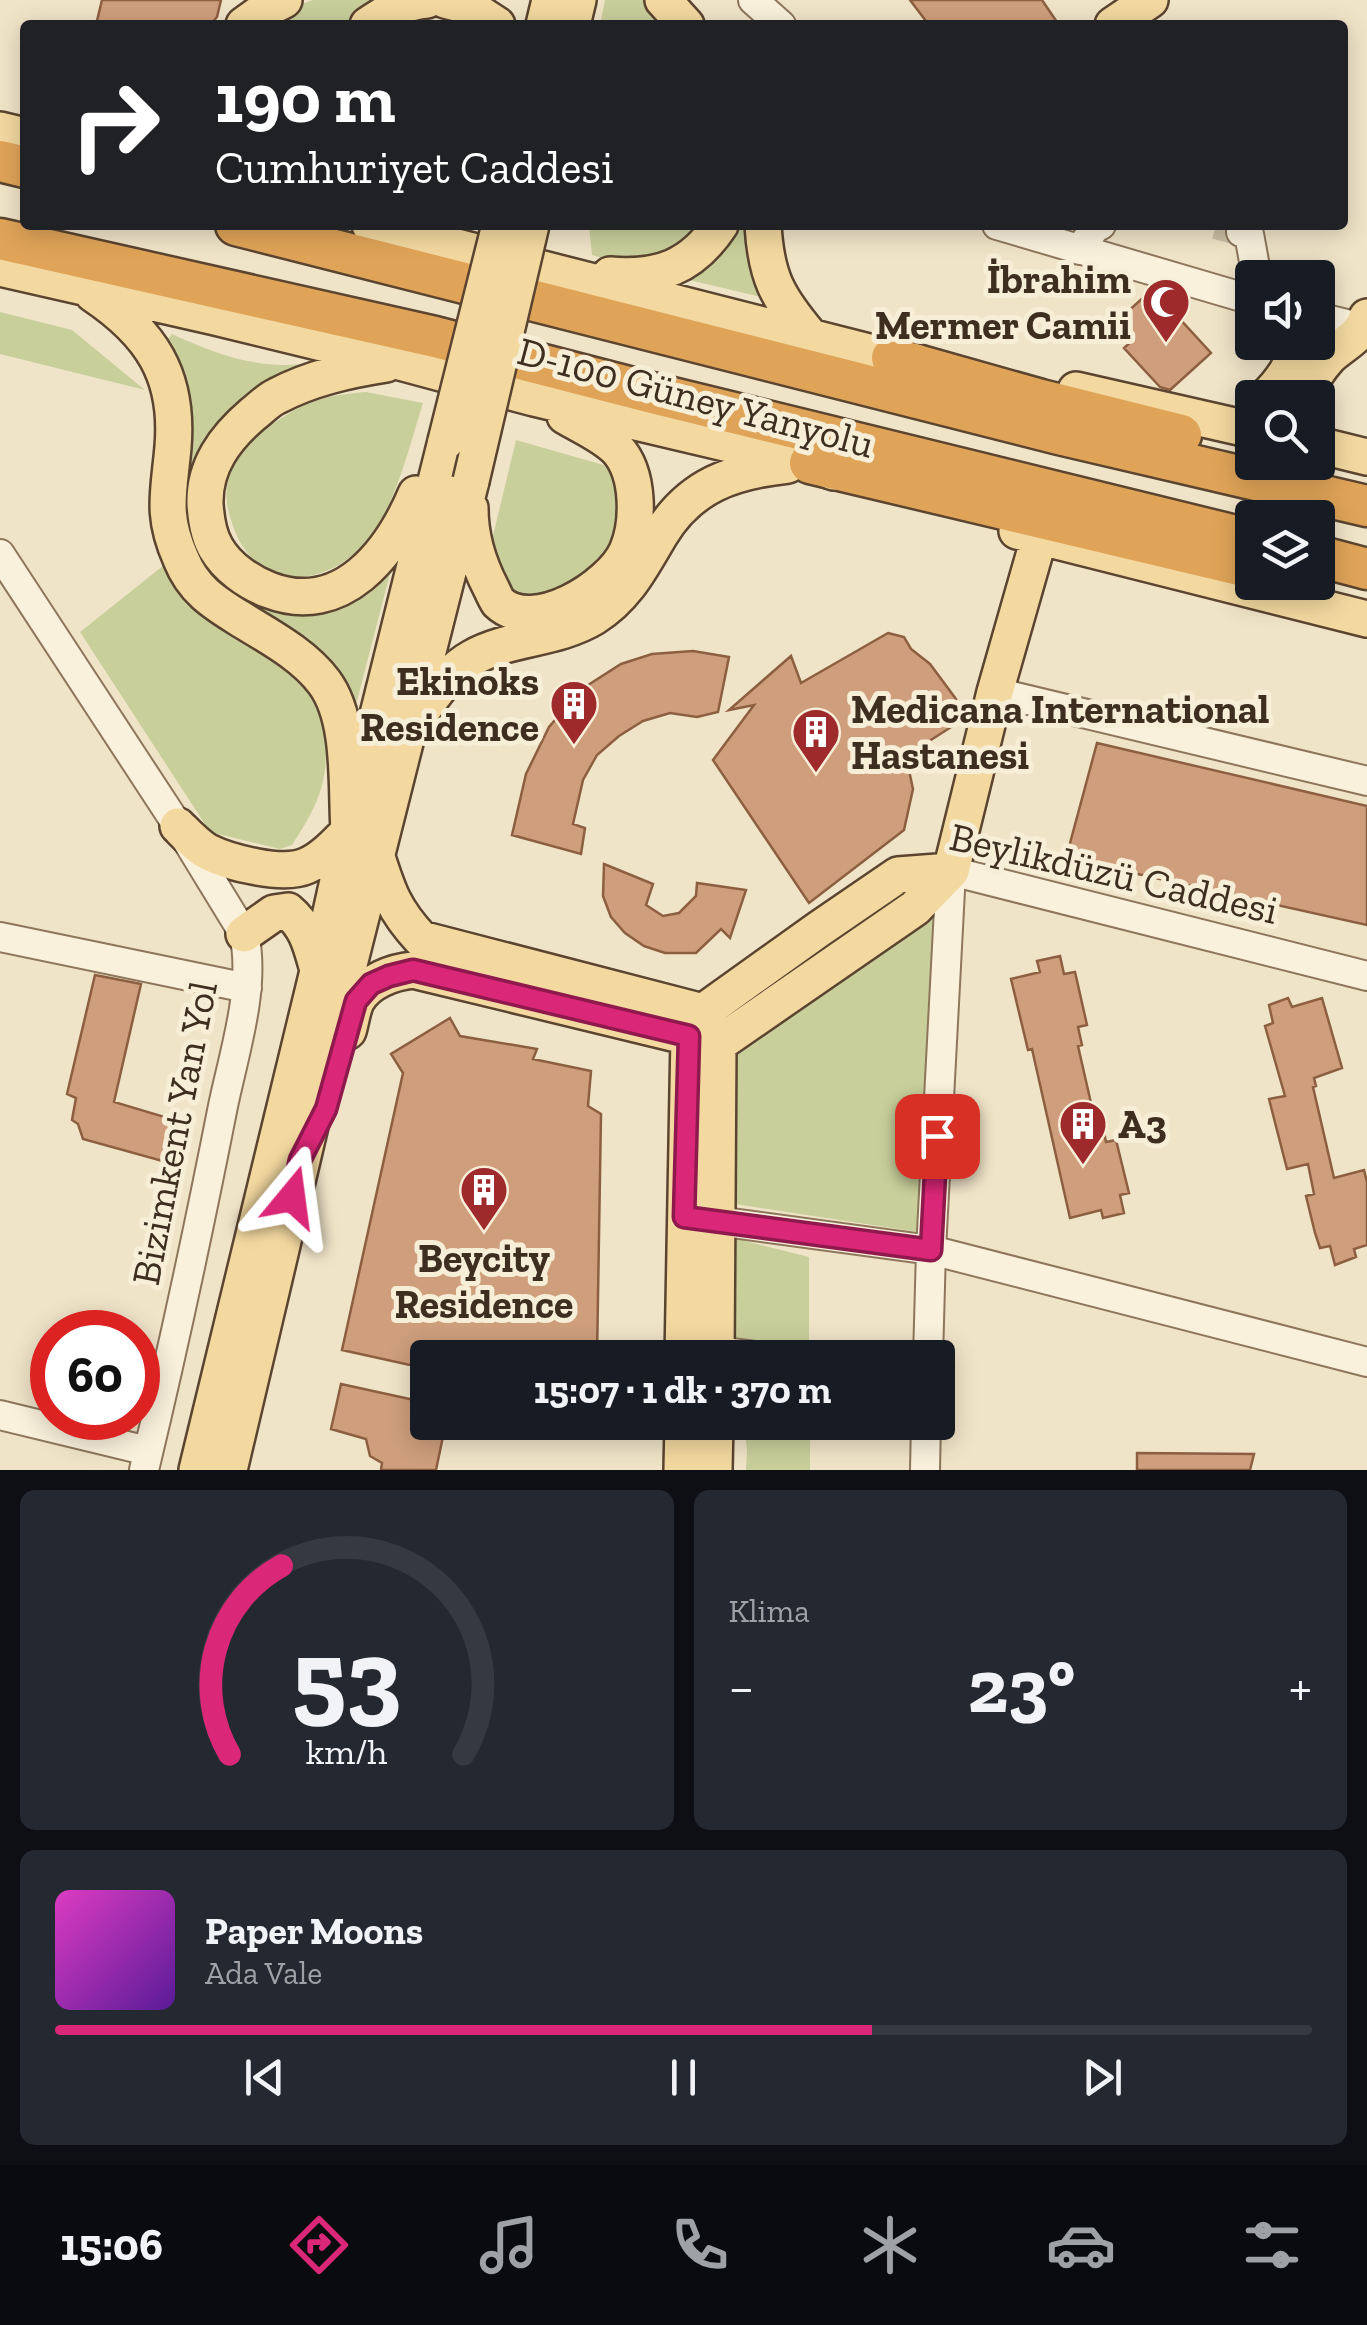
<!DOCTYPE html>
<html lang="tr">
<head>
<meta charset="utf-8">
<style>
	body { margin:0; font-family:"Zilla Slab",serif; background:#242831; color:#f1f3f6; height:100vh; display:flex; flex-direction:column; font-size:38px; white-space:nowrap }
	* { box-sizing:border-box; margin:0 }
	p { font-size:32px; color:#9ea1a6 }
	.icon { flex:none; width:55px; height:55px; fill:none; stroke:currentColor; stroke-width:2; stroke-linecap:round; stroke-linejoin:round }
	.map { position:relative; height:1470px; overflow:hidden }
	.panel { display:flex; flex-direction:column; gap:20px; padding:20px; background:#0d0f14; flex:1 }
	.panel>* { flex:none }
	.top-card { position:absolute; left:20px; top:20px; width:1328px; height:210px; border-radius:10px; box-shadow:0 5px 25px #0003; background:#202124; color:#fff; overflow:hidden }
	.tools { position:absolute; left:1235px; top:260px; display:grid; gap:20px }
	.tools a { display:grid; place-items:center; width:100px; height:100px; border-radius:10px; background:#171b24; box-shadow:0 5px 25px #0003; font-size:50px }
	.speed { position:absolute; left:30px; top:1310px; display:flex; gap:20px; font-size:50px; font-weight:700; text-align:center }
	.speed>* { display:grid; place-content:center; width:130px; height:130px; border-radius:50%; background:#171b24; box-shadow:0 5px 25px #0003; line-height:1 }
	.speed .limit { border:15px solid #d22; background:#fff; color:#111 }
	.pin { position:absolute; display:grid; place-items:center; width:85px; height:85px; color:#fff; margin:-42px; border-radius:20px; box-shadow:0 5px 15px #0006 }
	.me { position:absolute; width:110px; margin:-55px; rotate:16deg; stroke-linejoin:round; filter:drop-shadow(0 0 8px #0008) }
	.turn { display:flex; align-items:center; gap:35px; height:210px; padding:0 30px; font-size:45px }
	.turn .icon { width:130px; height:130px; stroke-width:2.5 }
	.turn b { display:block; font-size:70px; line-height:85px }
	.big { font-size:75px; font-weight:700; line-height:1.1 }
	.panel .tile { flex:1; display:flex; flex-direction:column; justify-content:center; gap:15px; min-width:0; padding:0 35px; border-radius:15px; background:#242831 }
	.panel .dial { align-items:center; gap:0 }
	.dial svg { height:260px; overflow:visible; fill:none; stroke:#363941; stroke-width:7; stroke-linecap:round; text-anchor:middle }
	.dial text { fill:#f1f3f6; stroke:none }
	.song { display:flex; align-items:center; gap:30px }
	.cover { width:120px; height:120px; border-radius:15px; background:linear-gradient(135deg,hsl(310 70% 55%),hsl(270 70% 35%)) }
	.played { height:10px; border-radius:5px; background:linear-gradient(90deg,#db2777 65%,#363941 65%) }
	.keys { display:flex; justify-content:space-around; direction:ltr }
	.heat { display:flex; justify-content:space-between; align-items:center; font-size:55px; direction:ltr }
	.panel .tiles { flex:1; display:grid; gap:20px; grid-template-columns:1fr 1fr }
	.tile:last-child { grid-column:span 2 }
	.trip { position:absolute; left:410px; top:1340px; width:545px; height:100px; border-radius:10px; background:#171b24; box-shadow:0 5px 25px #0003; font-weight:700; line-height:100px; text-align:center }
	.menu { display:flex; height:160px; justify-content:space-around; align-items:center; background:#090b0e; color:#9ea1a6 }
	.menu .icon { width:70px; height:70px }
	.menu .on { color:#db2777 }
	.menu b { font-size:45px; color:#f1f3f6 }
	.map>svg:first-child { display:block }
</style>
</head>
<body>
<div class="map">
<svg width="1367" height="1470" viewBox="0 0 1367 1470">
	<rect width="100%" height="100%" fill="#f0e4c8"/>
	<path fill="#c9cf9b" d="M 313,0 L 378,0 L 349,25 L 261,25 L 293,7 Z
		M 605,0 L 647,0 L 670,25 L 600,25 Z
		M 589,225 L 698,225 C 674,257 630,268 592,255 Z
		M 729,225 L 752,225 L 765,298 L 681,278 Z
		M 0,312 L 72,330 L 145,390 L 0,354 Z
		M 172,334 C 213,353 255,369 302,364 L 303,369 L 256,386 L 227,415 L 192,499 L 268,602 L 385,568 L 391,570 L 352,720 L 219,594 L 186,542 L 164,344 Z
		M 366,392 L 423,403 C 411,442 401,481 383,518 C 380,524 377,533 372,538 C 367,544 360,548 355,553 C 312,591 253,585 233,526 C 229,514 225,502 227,489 C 229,460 257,433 280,419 C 311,399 330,395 366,392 Z
		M 516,440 L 607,466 L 622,483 L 624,511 L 613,547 L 575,591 L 522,597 L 504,581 L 492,540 Z
		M 164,565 L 180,593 L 206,620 L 248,644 L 297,676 L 321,706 L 329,731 L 324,732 C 331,779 317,807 292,845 L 280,849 L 210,832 L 80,632 Z
		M 925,915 L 939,922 L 925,1233 L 715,1201 L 724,1047 Z
		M 721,1235 L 809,1257 L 809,1357 L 736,1357 Z
		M 744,1423 L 810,1423 L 810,1470 L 746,1470 L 747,1450 Z"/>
	<path fill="#cf9f7d" stroke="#8d5f41" stroke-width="2.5" d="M 102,0 L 221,0 L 217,17 L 210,25 L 96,25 Z
		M 910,0 L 1042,0 L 1059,25 L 929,25 Z
		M 1145,296 L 1160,312 L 1167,305 L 1211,353 L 1170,390 L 1160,387 L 1124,348 L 1134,339 L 1117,321 Z
		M 888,633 L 904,637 L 911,649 L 930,664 L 956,699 L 959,722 L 906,756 L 913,789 L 904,830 L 809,903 L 713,760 L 754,705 L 729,710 L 791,656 L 801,683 Z
		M 693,651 L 729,657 L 718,712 L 697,717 L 670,713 L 643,721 L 619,736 L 597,755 L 583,780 L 573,824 L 585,828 L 581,854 L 512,835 L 526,774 L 549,727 L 582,689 L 621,664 L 652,654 Z
		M 1097,743 L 1367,806 L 1367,925 L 1066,858 Z
		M 604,864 L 653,884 L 646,905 L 663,916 L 679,913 L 696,896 L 697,883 L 746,890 L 730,938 L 721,929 L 696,953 L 665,953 L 644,946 L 625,933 L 611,917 L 603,896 Z
		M 1060,956 L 1064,974 L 1075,972 L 1087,1025 L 1078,1027 L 1082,1045 L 1078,1046 L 1096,1125 L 1102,1123 L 1106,1142 L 1116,1140 L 1129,1193 L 1120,1195 L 1124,1213 L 1103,1218 L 1101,1210 L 1070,1218 L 1032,1049 L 1028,1050 L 1011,979 L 1040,972 L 1037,961 Z
		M 95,975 L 141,984 L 114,1102 L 178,1121 L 166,1162 L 83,1139 L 78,1124 L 72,1120 L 76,1098 L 67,1094 Z
		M 1288,998 L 1292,1007 L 1322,998 L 1342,1068 L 1314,1078 L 1316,1086 L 1313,1087 L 1334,1178 L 1364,1170 L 1367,1182 L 1367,1245 L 1354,1249 L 1356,1257 L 1335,1265 L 1330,1246 L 1320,1248 L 1315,1233 L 1306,1196 L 1314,1194 L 1308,1164 L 1287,1169 L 1269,1099 L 1285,1096 L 1265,1026 L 1273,1023 L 1269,1005 Z
		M 450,1018 L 460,1036 L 537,1049 L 533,1059 L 591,1071 L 588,1106 L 601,1114 L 597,1358 L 428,1358 L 428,1369 L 342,1350 L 403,1073 L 391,1054 Z
		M 341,1384 L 428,1403 L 428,1422 L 446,1422 L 436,1470 L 381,1470 L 382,1463 L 370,1456 L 366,1439 L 331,1429 Z
		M 1137,1453 L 1254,1454 L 1250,1470 L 1137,1470 Z"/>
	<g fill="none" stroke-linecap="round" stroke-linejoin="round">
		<path stroke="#ccc0a6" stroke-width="28" stroke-dasharray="28 14" stroke-linecap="butt" d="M 1216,225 L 1241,232"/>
		<g stroke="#8d765c" stroke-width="32">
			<path id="minor" d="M 753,0 L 781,25
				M 997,225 L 1252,300
				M 1241,232 L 1249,234 L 1257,278
				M 1079,250 L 1095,228 L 1101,225
				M 1318,317 L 1367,329
				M 0,554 L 178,826 L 244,934 C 256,987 234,1053 223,1106 C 199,1228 173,1349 144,1470
				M 995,692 L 1367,781
				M 0,937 L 247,988
				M 717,1221 L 931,1250 L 1367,1362
				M 716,1351 L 772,1358
				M 928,1358 L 931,1250 L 951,871 L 1367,976
				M 0,1415 L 148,1451
				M 925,1470 L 926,1422"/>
		</g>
		<g stroke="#5b4430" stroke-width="40">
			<path id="major" d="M 445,0 L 468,6 L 497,25
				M 663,0 L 686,25
				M 244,25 L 266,9 L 284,0
				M 368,25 C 387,12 404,2 427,0
				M 544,25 L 550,0
				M 572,25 L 578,0
				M 1113,25 L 1150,0
				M 0,130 L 25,136
				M 370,225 L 892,358 L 916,362
				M 763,225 C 766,277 777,297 810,336
				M 0,268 L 215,317 L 400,362 L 534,398 L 810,463 L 834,472
				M 610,275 C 659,279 692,267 720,225
				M 93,294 C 151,333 179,375 173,447 C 169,493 161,514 181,559 C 193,589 213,602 239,618 C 268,636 303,654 324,682 C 352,719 346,787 349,831 C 336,844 323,859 306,866 C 283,876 230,863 208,852 C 197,846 187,835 178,826
				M 386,364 C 348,370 311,378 277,396 C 268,400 261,408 253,414 C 225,438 204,466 205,504 C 206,519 208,535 216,548 C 227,567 248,582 269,590 C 342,618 391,553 416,494
				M 1076,390 L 1252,430
				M 1265,398 C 1283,381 1292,365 1301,342
				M 1303,398 C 1310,382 1318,369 1329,357 C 1343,344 1362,336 1367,317
				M 1318,445 L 1367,457
				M 470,508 C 470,537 478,563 491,588 C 492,590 497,601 498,602 C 533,636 611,587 627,551 C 634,535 636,516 635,499 C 634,482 629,462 617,449 C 603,435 582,426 565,416
				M 1017,531 L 1367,619
				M 415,720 C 431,699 448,671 472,658 C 509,637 556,640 594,617 C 627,596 641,567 660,535 C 690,485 733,471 788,465
				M 376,854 C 388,892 394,910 421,939 L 703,1012
				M 951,871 L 995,692 L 1039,538
				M 244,934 L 274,913 L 288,911 C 308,928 311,946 318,970
				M 708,1022 L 718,1044 L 716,1358
				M 348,1031 C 351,1022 352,1009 357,1000 C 368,981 393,972 413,970 L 718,1044 L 915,908 L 951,871
				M 683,1358 L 689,1036 L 703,1012 L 819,929 L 898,875 L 951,871
				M 197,1470 L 318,971 L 349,831 L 446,441
				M 229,1470 L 335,1020 L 471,481
				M 682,1470 L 683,1422
				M 714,1470 L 715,1422"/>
		</g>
		<g stroke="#5b4430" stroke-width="45">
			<path id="highway" d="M 0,161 L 25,167
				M 236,225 L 1059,434 L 1367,506
				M 0,239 L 435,337 L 652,393 L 1252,540
				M 892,358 L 1041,400 L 1181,435
				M 810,463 L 1252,568
				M 1318,556 L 1367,569"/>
		</g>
		<use href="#minor" stroke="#faf1dc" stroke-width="28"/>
		<use href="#major" stroke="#f3d9a0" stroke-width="35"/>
		<use href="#highway" stroke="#e0a458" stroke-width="40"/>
		<g stroke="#5b4430" stroke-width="40" stroke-linecap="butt">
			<path id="major-bridge" d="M 446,441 L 500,225
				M 471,481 L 531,225"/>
		</g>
		<use href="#major-bridge" stroke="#f3d9a0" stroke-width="35"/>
	</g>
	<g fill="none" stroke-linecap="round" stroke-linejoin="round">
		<g stroke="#8e194d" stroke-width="25">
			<path id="route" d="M 292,1197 L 300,1160 L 326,1109 L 356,1001 L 371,984 L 389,976 L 413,970 L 689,1036 L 684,1217 L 931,1250 L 937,1136"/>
		</g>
		<use href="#route" stroke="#db2777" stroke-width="18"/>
	</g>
	<defs>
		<g id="mosque-pin" transform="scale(2.5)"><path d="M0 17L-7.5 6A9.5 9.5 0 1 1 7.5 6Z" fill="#9e2a2b" stroke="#f7eed8"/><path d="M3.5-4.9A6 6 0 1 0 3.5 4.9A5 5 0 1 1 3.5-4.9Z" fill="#fff"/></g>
		<g id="building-pin" transform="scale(2.5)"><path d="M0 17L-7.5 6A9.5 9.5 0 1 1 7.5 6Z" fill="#9e2a2b" stroke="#f7eed8"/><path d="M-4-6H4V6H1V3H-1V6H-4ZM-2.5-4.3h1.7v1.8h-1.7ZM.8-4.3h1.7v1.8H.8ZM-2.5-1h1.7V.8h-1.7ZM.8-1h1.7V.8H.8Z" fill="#fff"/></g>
	</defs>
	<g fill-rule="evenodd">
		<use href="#mosque-pin" x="1166" y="302"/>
		<use href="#building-pin" x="574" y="704"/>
		<use href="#building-pin" x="816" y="732"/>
		<use href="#building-pin" x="1083" y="1124"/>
		<use href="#building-pin" x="484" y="1190"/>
	</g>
	<g text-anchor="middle" stroke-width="10" stroke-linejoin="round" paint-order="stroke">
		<g font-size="40" font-weight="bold" fill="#3d2e20" stroke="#f7eed8" text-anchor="end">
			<text x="1131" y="293">İbrahim<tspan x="1131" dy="46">Mermer Camii</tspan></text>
			<text x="539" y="695">Ekinoks<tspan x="539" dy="46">Residence</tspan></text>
			<text x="851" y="723" text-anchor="start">Medicana International<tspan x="851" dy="46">Hastanesi</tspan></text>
			<text x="1118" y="1138" text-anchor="start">A3</text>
			<text x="484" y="1272" text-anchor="middle">Beycity<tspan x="484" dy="46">Residence</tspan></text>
		</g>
		<g font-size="40" fill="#3d2e20" stroke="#f7eed8">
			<text transform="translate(696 397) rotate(15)" y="14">D-100 Güney Yanyolu</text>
			<text transform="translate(1114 873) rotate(13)" y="14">Beylikdüzü Caddesi</text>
			<text transform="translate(174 1133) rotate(-79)" y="14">Bizimkent Yan Yol</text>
		</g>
	</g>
</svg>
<div class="tools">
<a><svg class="icon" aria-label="sound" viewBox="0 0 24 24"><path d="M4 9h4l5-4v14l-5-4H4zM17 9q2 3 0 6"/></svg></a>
<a><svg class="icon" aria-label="search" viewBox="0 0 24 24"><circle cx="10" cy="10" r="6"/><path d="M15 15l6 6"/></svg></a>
<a><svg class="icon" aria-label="layers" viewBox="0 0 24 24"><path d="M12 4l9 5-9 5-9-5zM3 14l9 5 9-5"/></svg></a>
</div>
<div class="speed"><div class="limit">60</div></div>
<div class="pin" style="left:937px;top:1136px;background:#d93025"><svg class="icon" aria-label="arrive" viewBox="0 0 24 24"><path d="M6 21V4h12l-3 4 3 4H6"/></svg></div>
<svg class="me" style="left:292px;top:1197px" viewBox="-20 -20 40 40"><path d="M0-17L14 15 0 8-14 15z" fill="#db2777" stroke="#fff" stroke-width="4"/></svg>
<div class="trip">15:07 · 1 dk · 370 m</div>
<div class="top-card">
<div class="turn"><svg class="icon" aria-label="right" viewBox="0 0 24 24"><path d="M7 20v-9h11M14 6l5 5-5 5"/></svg><div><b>190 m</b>Cumhuriyet Caddesi</div></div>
</div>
</div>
<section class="panel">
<div class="tiles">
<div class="tile dial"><svg viewBox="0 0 100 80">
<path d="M14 69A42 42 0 1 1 86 69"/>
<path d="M14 69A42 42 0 0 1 30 11" stroke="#db2777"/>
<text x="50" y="56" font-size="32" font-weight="700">53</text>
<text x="50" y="72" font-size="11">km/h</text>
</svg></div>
<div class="tile"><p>Klima</p>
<div class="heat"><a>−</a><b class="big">23°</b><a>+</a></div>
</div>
<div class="tile">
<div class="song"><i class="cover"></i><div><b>Paper Moons</b><p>Ada Vale</p></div></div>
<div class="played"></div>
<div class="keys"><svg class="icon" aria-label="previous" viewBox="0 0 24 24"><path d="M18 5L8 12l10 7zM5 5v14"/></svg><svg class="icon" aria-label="pause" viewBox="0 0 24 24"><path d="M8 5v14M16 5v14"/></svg><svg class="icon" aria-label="next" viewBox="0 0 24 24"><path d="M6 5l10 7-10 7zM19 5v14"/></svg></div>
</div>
</div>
</section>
<nav class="menu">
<b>15:06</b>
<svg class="icon on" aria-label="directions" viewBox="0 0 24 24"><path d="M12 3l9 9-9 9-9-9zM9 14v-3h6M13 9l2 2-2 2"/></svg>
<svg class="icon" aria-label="music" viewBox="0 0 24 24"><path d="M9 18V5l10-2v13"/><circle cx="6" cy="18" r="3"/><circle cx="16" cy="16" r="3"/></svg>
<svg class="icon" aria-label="phone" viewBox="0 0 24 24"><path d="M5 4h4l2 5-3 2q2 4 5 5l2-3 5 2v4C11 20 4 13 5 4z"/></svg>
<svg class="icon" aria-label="climate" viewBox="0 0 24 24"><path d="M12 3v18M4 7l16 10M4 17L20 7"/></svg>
<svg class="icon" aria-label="car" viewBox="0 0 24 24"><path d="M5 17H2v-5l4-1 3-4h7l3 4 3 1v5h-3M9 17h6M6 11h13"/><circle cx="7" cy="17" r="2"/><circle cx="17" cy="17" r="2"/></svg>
<svg class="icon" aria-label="filters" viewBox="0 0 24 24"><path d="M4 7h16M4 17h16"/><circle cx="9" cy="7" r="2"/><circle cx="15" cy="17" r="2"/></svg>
</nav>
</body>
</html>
